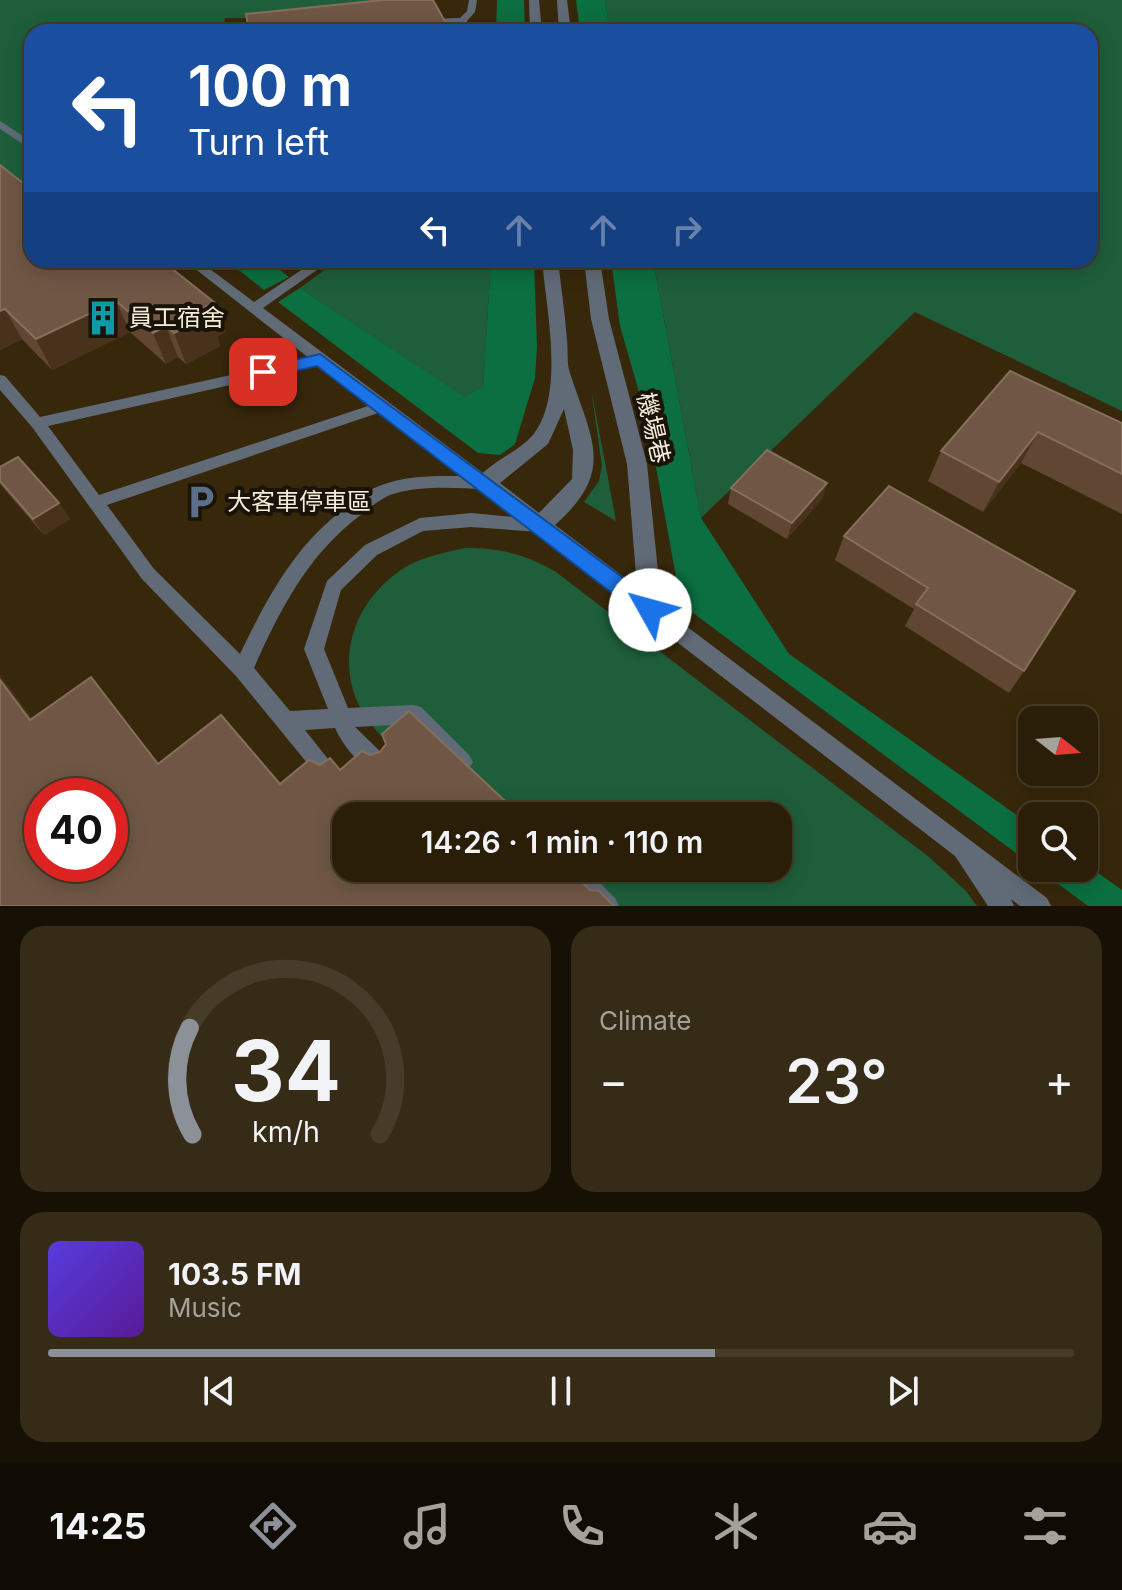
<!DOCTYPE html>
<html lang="en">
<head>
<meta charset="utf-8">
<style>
	body { margin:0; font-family:Inter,"Noto Sans TC",sans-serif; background:#362b16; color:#f1f3f6; height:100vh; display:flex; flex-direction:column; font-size:30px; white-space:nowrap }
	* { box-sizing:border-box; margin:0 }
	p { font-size:26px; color:#a5a29c }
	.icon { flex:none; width:44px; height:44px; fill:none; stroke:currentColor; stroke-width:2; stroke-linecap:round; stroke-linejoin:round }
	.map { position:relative; height:906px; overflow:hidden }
	.details { display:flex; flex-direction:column; gap:20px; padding:20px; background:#171004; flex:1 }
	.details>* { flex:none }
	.top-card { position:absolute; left:24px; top:24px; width:1074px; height:244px; border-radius:24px; box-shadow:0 4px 20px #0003,0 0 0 2px #463c29; background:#1a4fa0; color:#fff; overflow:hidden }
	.needle { width:52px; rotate:107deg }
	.tools { position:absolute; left:1018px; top:706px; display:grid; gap:16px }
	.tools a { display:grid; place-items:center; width:80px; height:80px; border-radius:16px; background:#2a1e08; box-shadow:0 4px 20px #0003,0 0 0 2px #463c29; font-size:40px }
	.speed { position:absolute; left:24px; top:778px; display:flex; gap:16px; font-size:40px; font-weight:700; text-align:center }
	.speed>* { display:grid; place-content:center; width:104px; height:104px; border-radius:50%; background:#2a1e08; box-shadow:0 4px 20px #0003,0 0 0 2px #463c29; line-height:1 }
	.speed .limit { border:12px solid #d22; background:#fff; color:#111 }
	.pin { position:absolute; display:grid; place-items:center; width:68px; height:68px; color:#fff; margin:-34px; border-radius:16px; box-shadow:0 4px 12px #0006 }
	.me { position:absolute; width:88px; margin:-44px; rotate:308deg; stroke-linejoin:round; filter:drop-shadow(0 0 6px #0008) }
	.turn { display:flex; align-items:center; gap:28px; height:168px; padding:0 32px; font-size:36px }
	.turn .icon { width:104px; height:104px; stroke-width:2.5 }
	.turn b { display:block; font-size:56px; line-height:68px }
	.lanes { display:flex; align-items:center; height:76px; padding:0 32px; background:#0003; justify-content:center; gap:40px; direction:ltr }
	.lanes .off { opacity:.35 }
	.big { font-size:60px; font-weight:600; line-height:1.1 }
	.details .widget { flex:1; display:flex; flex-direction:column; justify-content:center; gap:12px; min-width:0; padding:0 28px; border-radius:24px; background:#362b16 }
	.details .dial { align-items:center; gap:0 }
	.dial svg { height:208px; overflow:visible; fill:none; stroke:#463c29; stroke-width:7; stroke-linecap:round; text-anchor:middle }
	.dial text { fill:#f1f3f6; stroke:none }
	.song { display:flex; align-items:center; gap:24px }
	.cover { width:96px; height:96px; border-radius:12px; background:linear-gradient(135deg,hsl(250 70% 55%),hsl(270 70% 35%)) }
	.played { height:8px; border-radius:4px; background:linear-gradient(90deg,#8c9099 65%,#463c29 65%) }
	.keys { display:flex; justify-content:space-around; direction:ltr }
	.heat { display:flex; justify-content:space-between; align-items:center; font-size:44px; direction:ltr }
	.details .tiles { flex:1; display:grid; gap:20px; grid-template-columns:1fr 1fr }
	.widget:last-child { grid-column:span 2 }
	.trip { position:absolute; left:332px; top:802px; width:460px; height:80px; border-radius:24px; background:#2a1e08; box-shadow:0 4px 20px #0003,0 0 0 2px #463c29; font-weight:600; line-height:80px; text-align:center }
	.tabs { display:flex; height:128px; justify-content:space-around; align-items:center; background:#110c03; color:#a5a29c }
	.tabs .icon { width:56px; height:56px }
	.tabs .selected { color:#8c9099 }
	.tabs b { font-size:36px; color:#f1f3f6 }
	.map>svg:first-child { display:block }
</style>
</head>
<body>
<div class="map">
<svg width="1122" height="906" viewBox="0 0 1122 906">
	<rect width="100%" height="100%" fill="#38280b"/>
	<path fill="#1e5e3b" d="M 0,0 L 391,0 L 301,18 L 225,18 L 223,32 L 32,32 L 32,226 L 0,240 Z
		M 605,0 L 1122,0 L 1122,411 L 915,312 L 701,518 L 653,260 L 1090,260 L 1090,32 L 610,32 Z
		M 338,260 L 491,260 L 483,388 L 464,398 L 300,288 Z
		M 591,388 L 616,521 L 584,502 L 599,481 L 602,466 Z
		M 465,548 C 500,548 525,554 556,572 L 929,857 L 966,891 L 977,906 L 553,906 L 515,868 L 778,868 L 778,816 L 463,816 C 438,790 376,738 361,709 C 334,659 355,601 401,570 C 420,557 443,553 465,548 Z"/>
	<path fill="#0b6f41" d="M 497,0 L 524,0 L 525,32 L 496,32 Z
		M 576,0 L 605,0 L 610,32 L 580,32 Z
		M 226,260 L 268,260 L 289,277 L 264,290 Z
		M 491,260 L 534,260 L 537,347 L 535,378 L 515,444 L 500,455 L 478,453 L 278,302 L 300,288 L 464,397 L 483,387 Z
		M 611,260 L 653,260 L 701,518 L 789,654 L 1032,826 L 1032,865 L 681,604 L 648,423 L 620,326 Z
		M 1084,863 L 1122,890 L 1122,906 L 1088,906 L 1037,868 L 1084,868 Z"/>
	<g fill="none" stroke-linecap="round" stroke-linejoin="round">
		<path fill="#616b77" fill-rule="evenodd" d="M 469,0 L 477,0 L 475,12 L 467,21 L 469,32 L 459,32 L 458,24 L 425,25 L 421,22 L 425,19 L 460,18 L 467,11 Z
			M 0,121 L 32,142 L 32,150 L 0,129 Z
			M 184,260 L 198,260 L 254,302 L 316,260 L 331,260 L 263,308 L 491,479 L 493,483 L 491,487 L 485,489 C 455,488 422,485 393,494 C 381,498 371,507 362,514 C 309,553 280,609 254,668 L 290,711 L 328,709 L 304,649 L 327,581 L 365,545 L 420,518 L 471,513 L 546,520 L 549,525 L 546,530 L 540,532 L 471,527 L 423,531 L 377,555 L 341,590 L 324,649 L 348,708 L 414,705 L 421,707 L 469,755 L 473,762 L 469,769 L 462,772 L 455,769 L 410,724 L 355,727 L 386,757 L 390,764 L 386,771 L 379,774 C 360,767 343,746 335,728 L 305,730 L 339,773 L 335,780 L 328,783 L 321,780 L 236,676 L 142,579 L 32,427 L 0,390 L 0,375 L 5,376 L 40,417 L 309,358 ZM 319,365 L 371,405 L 99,495 L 48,426 ZM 381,412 L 465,476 C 436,476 406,475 379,486 C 368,490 358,499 348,506 C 296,543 267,598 240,654 L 154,569 L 107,505 Z
			M 650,602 L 657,604 L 1047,898 L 1051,906 L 1020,906 L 1011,899 L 1014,906 L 988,906 L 955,856 L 643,616 L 641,610 L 643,604 Z
			M 558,868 L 585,868 L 615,898 L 619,906 L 591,906 L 561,876 Z"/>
		<path fill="#616b77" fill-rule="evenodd" d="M 529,0 L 539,0 L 542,32 L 530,32 Z
			M 557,0 L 567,0 L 571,32 L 559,32 Z
			M 542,260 L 558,260 C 561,287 565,313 567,340 C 568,349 567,361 569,370 C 591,439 617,470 555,525 L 637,587 L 627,464 L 591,319 L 584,260 L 600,260 L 609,319 L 647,464 L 662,610 L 658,617 L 650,620 L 642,617 L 475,483 C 486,463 516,454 532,436 C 566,396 546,308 542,260 ZM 564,409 L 573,450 L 572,479 L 539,513 L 500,483 L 548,444 Z"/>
	</g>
	<path fill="#604633" d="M 0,165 L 32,190 L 214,302 L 225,332 L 217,337 L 220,346 L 186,364 L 178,357 L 166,364 L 130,332 L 52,370 L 22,339 L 0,350 Z
		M 1010,371 L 1122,423 L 1122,514 L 1021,463 L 983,512 L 928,481 L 941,451 Z
		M 0,467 L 59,503 L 70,519 L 44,535 L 0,484 Z
		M 827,483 L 822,499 L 787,539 L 728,504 L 731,488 Z
		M 889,486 L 1024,671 L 1009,693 L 905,626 L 914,609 L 835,560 L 844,536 Z"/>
	<path fill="#49321b" d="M 116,301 L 130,332 L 52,370 L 36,339 Z
		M 214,302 L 225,332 L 217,337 L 220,346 L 186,364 L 174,333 L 201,309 Z
		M 5,309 L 22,339 L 0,350 L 0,311 Z
		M 166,326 L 178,357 L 166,364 L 153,333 Z
		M 1038,432 L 1021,463 L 983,512 L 999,482 Z
		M 827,483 L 822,499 L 787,539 L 792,523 Z
		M 59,503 L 70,519 L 44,535 L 33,519 Z
		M 0,675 L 50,742 L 30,720 L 0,680 Z"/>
	<path fill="#705745" stroke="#856f5c" stroke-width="2" fill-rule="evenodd" d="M 383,0 L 433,0 L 451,32 L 249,32 L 246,14 Z
		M 0,165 L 32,190 L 32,260 L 161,260 L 214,302 L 201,309 L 209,315 L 174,333 L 166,326 L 153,333 L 116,301 L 36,339 L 5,309 L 0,311 Z
		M 1010,371 L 1122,423 L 1122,474 L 1038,432 L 999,482 L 941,451 Z
		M 767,450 L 827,483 L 792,523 L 731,488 Z
		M 18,457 L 59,503 L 33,519 L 0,481 L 0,467 Z
		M 889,486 L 1075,591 L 1024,671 L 916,604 L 928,588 L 844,536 Z
		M 91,677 L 158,764 L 221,715 L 280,784 L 309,760 L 320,765 L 330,758 L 340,770 L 362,751 L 370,755 L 380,752 L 386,744 L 382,734 L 409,711 L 521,816 L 346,816 L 346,868 L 567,868 L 590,890 L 599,891 L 614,906 L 0,906 L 0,680 L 30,720 ZM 42,796 L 110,796 L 110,864 L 42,864 Z"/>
	<path fill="#1a73e8" stroke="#114b97" stroke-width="2" d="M 320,354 L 657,603 L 660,610 L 657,616 L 642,616 L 317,366 L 263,378 L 255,372 L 263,367 Z"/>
	<defs>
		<g id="building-bare" transform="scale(2.76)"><path d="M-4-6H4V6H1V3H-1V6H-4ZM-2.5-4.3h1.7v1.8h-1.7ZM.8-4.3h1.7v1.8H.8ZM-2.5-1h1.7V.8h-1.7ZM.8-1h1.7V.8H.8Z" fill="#0f9aa8" stroke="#1a1307" stroke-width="2.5" paint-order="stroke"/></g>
		<g id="parking-bare" transform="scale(2.76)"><path d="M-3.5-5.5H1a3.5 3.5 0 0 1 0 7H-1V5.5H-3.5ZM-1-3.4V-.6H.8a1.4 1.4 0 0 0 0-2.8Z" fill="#5c6f8a" stroke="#1a1307" stroke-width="2.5" paint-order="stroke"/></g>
	</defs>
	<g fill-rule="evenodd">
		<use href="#building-bare" x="103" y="318"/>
		<use href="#parking-bare" x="201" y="502"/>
	</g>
	<g text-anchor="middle" stroke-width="8" stroke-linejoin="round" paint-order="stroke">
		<g font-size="24" fill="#f6ecdb" stroke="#1a1307" text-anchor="start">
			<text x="129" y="326">員工宿舍</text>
			<text x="227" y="510">大客車停車區</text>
		</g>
		<g font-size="24" fill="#f6ecdb" stroke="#1a1307">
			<text transform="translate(653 428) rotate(77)" y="8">機場巷</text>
		</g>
	</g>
</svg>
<div class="tools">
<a><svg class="needle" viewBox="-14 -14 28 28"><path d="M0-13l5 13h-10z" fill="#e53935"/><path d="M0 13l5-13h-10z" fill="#a5a29c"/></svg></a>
<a><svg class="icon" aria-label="search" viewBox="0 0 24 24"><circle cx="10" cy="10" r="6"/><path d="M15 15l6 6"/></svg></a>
</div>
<div class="speed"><div class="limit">40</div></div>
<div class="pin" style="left:263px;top:372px;background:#d93025"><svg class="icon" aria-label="arrive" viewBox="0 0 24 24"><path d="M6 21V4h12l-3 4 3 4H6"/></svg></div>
<svg class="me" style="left:650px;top:610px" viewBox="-20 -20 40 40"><circle r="19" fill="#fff"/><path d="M0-13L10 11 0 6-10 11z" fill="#1a73e8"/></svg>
<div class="trip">14:26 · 1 min · 110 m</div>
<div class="top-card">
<div class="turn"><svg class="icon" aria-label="left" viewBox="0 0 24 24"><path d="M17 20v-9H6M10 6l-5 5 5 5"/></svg><div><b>100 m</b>Turn left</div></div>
<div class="lanes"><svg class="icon" aria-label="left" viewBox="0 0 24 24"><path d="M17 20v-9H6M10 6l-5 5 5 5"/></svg><svg class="icon off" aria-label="ahead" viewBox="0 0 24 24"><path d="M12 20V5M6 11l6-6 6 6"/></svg><svg class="icon off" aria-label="ahead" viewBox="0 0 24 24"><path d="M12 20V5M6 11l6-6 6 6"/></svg><svg class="icon off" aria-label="right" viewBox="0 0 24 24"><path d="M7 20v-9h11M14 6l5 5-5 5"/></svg></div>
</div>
</div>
<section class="details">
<div class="tiles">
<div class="widget dial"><svg viewBox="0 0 100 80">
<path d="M14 69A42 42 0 1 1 86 69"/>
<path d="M14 69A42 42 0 0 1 13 28" stroke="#8c9099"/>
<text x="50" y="56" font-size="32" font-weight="700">34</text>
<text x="50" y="72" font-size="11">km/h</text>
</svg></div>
<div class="widget"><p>Climate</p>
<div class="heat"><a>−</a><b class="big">23°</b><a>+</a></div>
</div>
<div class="widget">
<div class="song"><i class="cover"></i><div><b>103.5 FM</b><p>Music</p></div></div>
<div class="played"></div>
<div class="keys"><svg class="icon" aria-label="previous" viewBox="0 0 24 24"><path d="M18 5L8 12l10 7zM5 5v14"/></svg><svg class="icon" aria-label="pause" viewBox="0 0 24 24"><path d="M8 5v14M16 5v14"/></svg><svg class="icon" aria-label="next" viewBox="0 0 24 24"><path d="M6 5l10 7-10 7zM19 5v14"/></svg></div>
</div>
</div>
</section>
<nav class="tabs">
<b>14:25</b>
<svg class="icon selected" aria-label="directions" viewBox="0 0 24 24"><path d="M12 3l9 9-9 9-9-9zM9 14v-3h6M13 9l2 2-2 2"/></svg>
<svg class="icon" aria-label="music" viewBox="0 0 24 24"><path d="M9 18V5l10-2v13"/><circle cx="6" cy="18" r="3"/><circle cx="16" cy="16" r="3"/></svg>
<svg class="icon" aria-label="phone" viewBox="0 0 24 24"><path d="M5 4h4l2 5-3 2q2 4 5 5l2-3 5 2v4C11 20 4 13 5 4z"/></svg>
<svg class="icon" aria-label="climate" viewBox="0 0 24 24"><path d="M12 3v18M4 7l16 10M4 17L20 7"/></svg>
<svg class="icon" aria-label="car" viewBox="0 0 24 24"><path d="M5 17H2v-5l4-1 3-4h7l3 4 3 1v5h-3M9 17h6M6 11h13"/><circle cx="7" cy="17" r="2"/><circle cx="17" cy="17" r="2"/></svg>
<svg class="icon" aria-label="filters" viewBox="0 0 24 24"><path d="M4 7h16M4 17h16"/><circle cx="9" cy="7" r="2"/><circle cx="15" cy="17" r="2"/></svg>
</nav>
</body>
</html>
